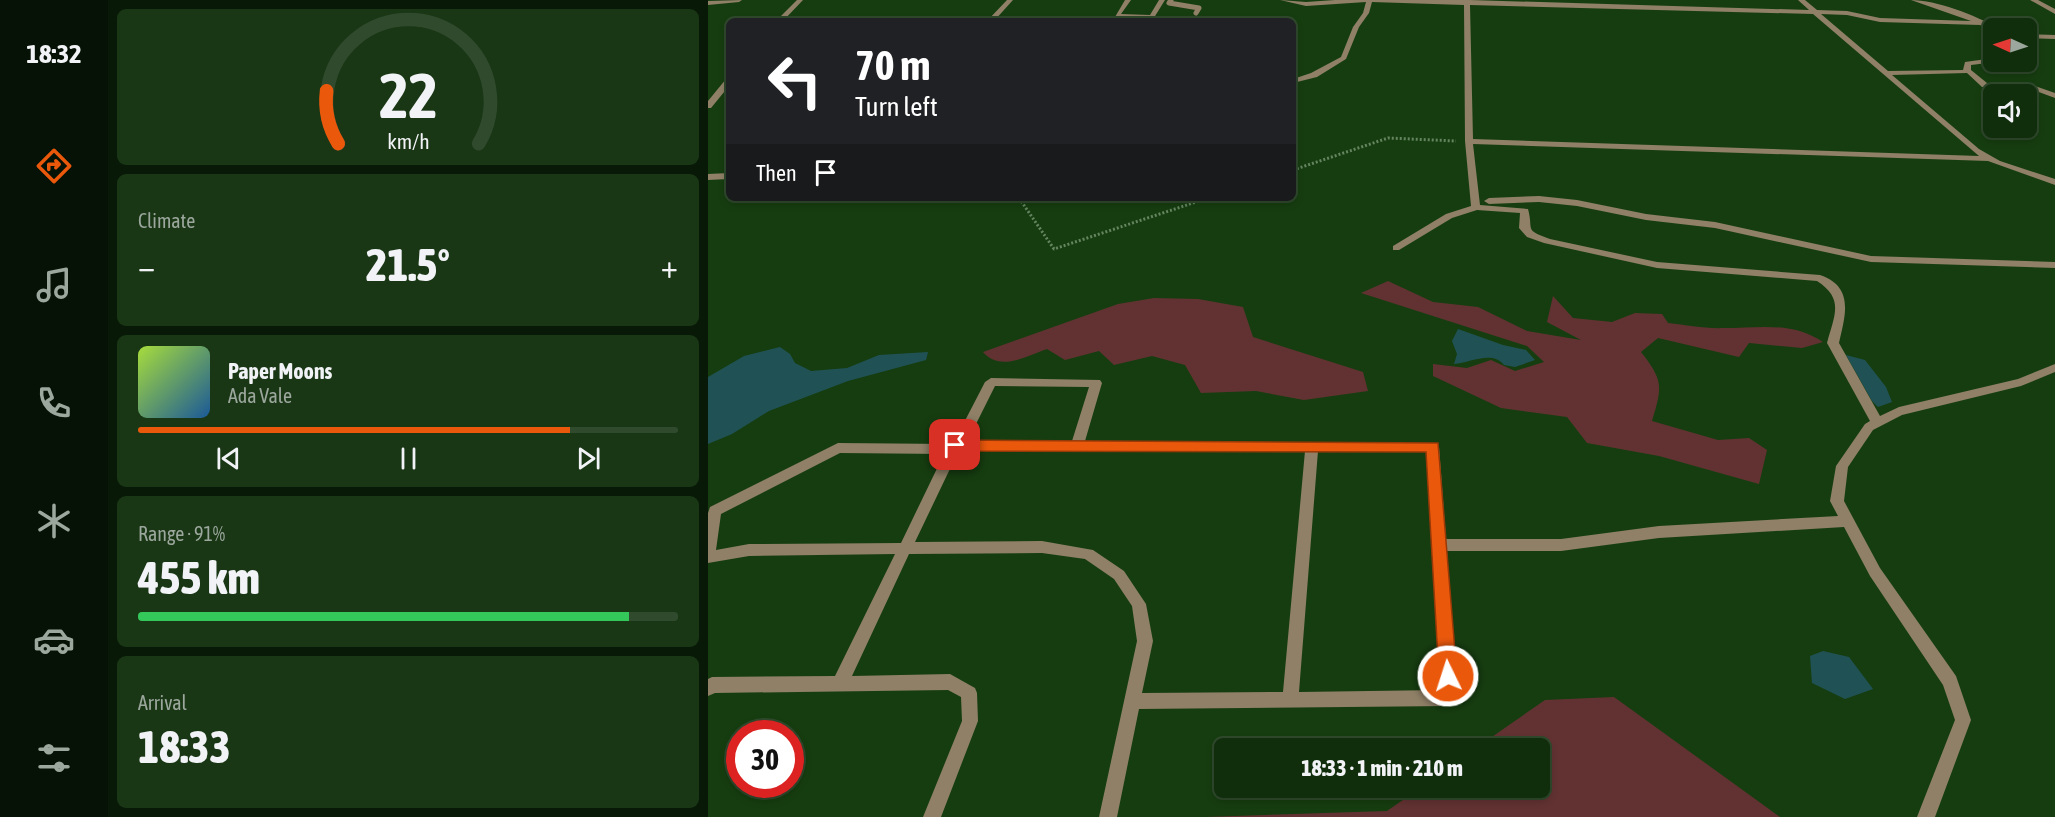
<!DOCTYPE html>
<html lang="en">
<head>
<meta charset="utf-8">
<style>
	body { margin:0; font-family:"Asap Condensed",sans-serif; background:#193615; color:#f1f3f6; height:100vh; display:flex; flex-direction:column; font-size:22px; white-space:nowrap }
	* { box-sizing:border-box; margin:0 }
	p { font-size:20px; color:#9ca89d }
	.icon { flex:none; width:33px; height:33px; fill:none; stroke:currentColor; stroke-width:2; stroke-linecap:round; stroke-linejoin:round }
	.map { position:relative; flex:1; overflow:hidden }
	.side { display:flex; flex-direction:column; gap:9px; padding:9px; background:#091907; width:600px }
	.side>* { flex:none }
	.top-card { position:absolute; left:18px; top:18px; width:570px; height:183px; border-radius:9px; box-shadow:0 3px 9px #0003,0 0 0 2px #304a2d; background:#202124; color:#fff; overflow:hidden }
	.needle { width:39px; rotate:273deg }
	.controls { position:absolute; left:1275px; top:18px; display:grid; gap:12px }
	.controls a { display:grid; place-items:center; width:54px; height:54px; border-radius:9px; background:#102e0c; box-shadow:0 3px 9px #0003,0 0 0 2px #304a2d; font-size:30px }
	.speed { position:absolute; left:18px; top:720px; display:flex; gap:12px; font-size:30px; font-weight:700; text-align:center }
	.speed>* { display:grid; place-content:center; width:78px; height:78px; border-radius:50%; background:#102e0c; box-shadow:0 3px 9px #0003,0 0 0 2px #304a2d; line-height:1 }
	.speed .limit { border:9px solid #d22; background:#fff; color:#111 }
	.pin { position:absolute; display:grid; place-items:center; width:51px; height:51px; color:#fff; margin:-26px; border-radius:12px; box-shadow:0 3px 9px #0006 }
	.me { position:absolute; width:66px; margin:-33px; rotate:356deg; stroke-linejoin:round; filter:drop-shadow(0 0 4px #0008) }
	.turn { display:flex; align-items:center; gap:21px; height:126px; padding:0 30px; font-size:27px }
	.turn .icon { width:78px; height:78px; stroke-width:2.5 }
	.turn b { display:block; font-size:42px; line-height:51px }
	.then { display:flex; align-items:center; height:57px; padding:0 30px; background:#0003; gap:12px; font-size:22px }
	.big { font-size:45px; font-weight:800; line-height:1.1 }
	.side .card { flex:1; display:flex; flex-direction:column; justify-content:center; gap:9px; min-width:0; padding:0 21px; border-radius:9px; background:#193615 }
	.side .dial { align-items:center; gap:0 }
	.dial svg { height:156px; overflow:visible; fill:none; stroke:#304a2d; stroke-width:7; stroke-linecap:round; text-anchor:middle }
	.dial text { fill:#f1f3f6; stroke:none }
	.song { display:flex; align-items:center; gap:18px }
	.cover { width:72px; height:72px; border-radius:9px; background:linear-gradient(135deg,hsl(80 70% 55%),hsl(210 70% 35%)) }
	.played { height:6px; border-radius:3px; background:linear-gradient(90deg,#ea580c 80%,#304a2d 80%) }
	.keys { display:flex; justify-content:space-around; direction:ltr }
	.heat { display:flex; justify-content:space-between; align-items:center; font-size:33px; direction:ltr }
	.charge { height:9px; border-radius:4px; background:linear-gradient(90deg,#34c759 91%,#304a2d 0) }
	.trip { position:absolute; left:506px; top:738px; width:336px; height:60px; border-radius:9px; background:#102e0c; box-shadow:0 3px 9px #0003,0 0 0 2px #304a2d; font-weight:800; line-height:60px; text-align:center }
	main { display:flex; flex:1; min-height:0 }
	.tabs { display:flex; flex-direction:column; width:108px; justify-content:space-around; align-items:center; background:#061205; color:#9ca89d }
	.tabs .icon { width:42px; height:42px }
	.tabs .active { color:#ea580c }
	.tabs b { font-size:27px; color:#f1f3f6 }
	.map>svg:first-child { display:block }
</style>
</head>
<body>
<main>
<nav class="tabs">
<b>18:32</b>
<svg class="icon active" aria-label="directions" viewBox="0 0 24 24"><path d="M12 3l9 9-9 9-9-9zM9 14v-3h6M13 9l2 2-2 2"/></svg>
<svg class="icon" aria-label="music" viewBox="0 0 24 24"><path d="M9 18V5l10-2v13"/><circle cx="6" cy="18" r="3"/><circle cx="16" cy="16" r="3"/></svg>
<svg class="icon" aria-label="phone" viewBox="0 0 24 24"><path d="M5 4h4l2 5-3 2q2 4 5 5l2-3 5 2v4C11 20 4 13 5 4z"/></svg>
<svg class="icon" aria-label="climate" viewBox="0 0 24 24"><path d="M12 3v18M4 7l16 10M4 17L20 7"/></svg>
<svg class="icon" aria-label="car" viewBox="0 0 24 24"><path d="M5 17H2v-5l4-1 3-4h7l3 4 3 1v5h-3M9 17h6M6 11h13"/><circle cx="7" cy="17" r="2"/><circle cx="17" cy="17" r="2"/></svg>
<svg class="icon" aria-label="filters" viewBox="0 0 24 24"><path d="M4 7h16M4 17h16"/><circle cx="9" cy="7" r="2"/><circle cx="15" cy="17" r="2"/></svg>
</nav>
<section class="side">
<div class="card dial"><svg viewBox="0 0 100 80">
<path d="M14 69A42 42 0 1 1 86 69"/>
<path d="M14 69A42 42 0 0 1 8 42" stroke="#ea580c"/>
<text x="50" y="56" font-size="32" font-weight="700">22</text>
<text x="50" y="72" font-size="11">km/h</text>
</svg></div>
<div class="card"><p>Climate</p>
<div class="heat"><a>−</a><b class="big">21.5°</b><a>+</a></div>
</div>
<div class="card">
<div class="song"><i class="cover"></i><div><b>Paper Moons</b><p>Ada Vale</p></div></div>
<div class="played"></div>
<div class="keys"><svg class="icon" aria-label="previous" viewBox="0 0 24 24"><path d="M18 5L8 12l10 7zM5 5v14"/></svg><svg class="icon" aria-label="pause" viewBox="0 0 24 24"><path d="M8 5v14M16 5v14"/></svg><svg class="icon" aria-label="next" viewBox="0 0 24 24"><path d="M6 5l10 7-10 7zM19 5v14"/></svg></div>
</div>
<div class="card"><p>Range · 91%</p><b class="big">455 km</b><div class="charge"></div></div>
<div class="card"><p>Arrival</p><b class="big">18:33</b></div>
</section>
<div class="map">
<svg width="1347" height="817" viewBox="0 0 1347 817">
	<rect width="100%" height="100%" fill="#163d10"/>
	<path fill="#623232" d="M 680,281 L 725,302 L 770,307 L 819,331 L 873,340 L 839,322 L 845,296 L 865,318 L 904,322 L 927,313 L 954,314 L 960,323 C 979,325 998,329 1016,328 C 1051,328 1083,321 1115,342 L 1094,348 L 1041,343 L 1031,357 L 950,338 L 933,352 C 956,381 954,387 944,421 L 1010,440 L 1041,438 L 1059,450 L 1051,484 L 951,456 L 879,443 L 859,417 L 793,408 L 725,376 L 725,364 L 759,368 L 783,360 L 807,371 L 836,362 L 819,346 L 653,293 Z
		M 446,298 L 490,299 L 535,307 L 545,337 L 655,372 L 660,391 L 596,400 L 548,391 L 493,393 L 477,365 L 444,356 L 406,365 L 391,351 L 357,360 L 339,349 C 319,356 292,372 275,352 L 410,304 Z
		M 906,697 L 1072,817 L 497,817 L 679,811 L 712,788 L 831,788 L 831,748 L 768,748 L 837,700 Z"/>
	<path fill="#205255" d="M 750,329 L 795,345 L 818,350 L 827,360 L 807,367 L 796,365 C 784,350 762,363 746,364 L 749,354 L 744,341 Z
		M 72,347 L 82,354 L 87,363 L 103,371 L 139,368 L 171,355 L 220,352 L 218,360 L 140,381 L 61,411 L 24,434 L 0,444 L 0,377 L 36,356 Z
		M 1138,355 L 1157,360 L 1178,387 L 1184,402 L 1170,407 L 1164,401 Z
		M 1115,651 L 1141,657 L 1165,689 L 1137,699 L 1104,683 L 1102,656 Z"/>
	<g fill="none" stroke-linecap="round" stroke-linejoin="round">
		<path stroke="#658460" stroke-width="3" stroke-dasharray="2 2" stroke-linecap="butt" d="M 585,170 L 680,138 L 748,141
			M 311,198 L 346,249 L 500,198"/>
		<path stroke="#8f8067" stroke-width="5" d="M 463,0 L 461,3 L 491,8 L 488,13"/>
		<path fill="#8f8067" fill-rule="evenodd" d="M 34,0 L 31,2 L 0,5 L 0,1 Z
			M 89,0 L 95,0 L 75,21 L 68,21 Z
			M 299,0 L 305,0 L 286,21 L 279,21 Z
			M 417,0 L 423,0 L 413,14 L 442,15 L 451,0 L 457,0 L 444,21 L 438,21 L 439,19 L 407,17 Z
			M 572,0 L 598,2 L 627,0 L 762,0 L 1101,10 L 1090,0 L 1097,0 L 1109,10 L 1139,11 L 1172,18 L 1263,21 L 1203,0 C 1228,0 1268,15 1289,28 L 1286,28 L 1286,31 L 1272,25 L 1172,22 L 1139,15 L 1113,14 L 1180,71 L 1255,70 L 1257,62 L 1286,58 L 1286,62 L 1288,62 L 1263,65 L 1263,70 L 1279,83 L 1324,85 L 1347,93 L 1347,98 L 1323,89 L 1274,87 L 1259,73 L 1184,75 L 1271,149 L 1292,161 L 1347,179 L 1347,185 L 1280,161 L 765,144 L 772,205 L 820,209 C 826,231 815,229 842,239 L 949,262 L 1112,275 C 1147,287 1137,316 1131,343 L 1172,416 L 1191,407 L 1310,379 L 1347,364 L 1347,372 L 1313,386 L 1194,415 L 1165,430 L 1140,467 L 1136,501 L 1172,568 L 1248,676 L 1263,720 L 1227,817 L 1209,817 L 1247,720 L 1235,685 L 1162,576 L 1136,527 L 951,538 L 853,551 L 739,551 L 749,698 L 747,704 L 741,706 L 431,709 L 409,817 L 391,817 L 429,641 L 424,606 L 406,579 L 377,559 L 334,553 L 201,554 L 144,676 L 242,674 L 267,688 L 269,693 L 270,721 L 233,817 L 215,817 L 254,721 L 253,697 L 240,690 L 7,693 L 0,696 L 0,679 L 4,677 L 127,676 L 187,554 L 41,556 L 0,563 L 0,513 L 2,507 L 130,443 L 241,444 L 247,440 L 277,382 L 283,378 L 392,380 L 394,383 L 377,441 L 729,444 L 731,447 L 738,539 L 853,539 L 951,526 L 1130,516 L 1122,501 L 1128,466 L 1157,424 L 1162,421 L 1119,343 C 1126,316 1137,299 1109,281 L 949,268 L 836,243 L 819,237 L 811,228 L 812,213 L 769,210 L 744,218 L 691,250 L 685,250 L 685,246 L 738,214 L 763,206 L 757,141 L 756,5 L 664,2 L 661,13 L 651,27 L 638,59 L 609,77 L 585,83 L 585,79 L 603,73 L 633,57 L 645,27 L 655,13 L 658,2 L 598,6 ZM 762,5 L 1105,14 L 1271,156 L 765,139 ZM 287,386 L 381,387 L 364,441 L 260,440 ZM 251,450 L 597,451 L 575,692 L 434,693 L 445,641 L 438,604 L 416,571 L 385,550 L 334,541 L 207,542 ZM 610,451 L 719,452 L 732,690 L 591,692 ZM 132,453 L 236,454 L 193,543 L 41,544 L 8,550 L 13,514 Z
			M 1322,0 L 1330,0 L 1347,9 L 1347,14 Z
			M 1318,34 L 1347,35 L 1347,39 L 1318,38 Z
			M 1318,45 L 1321,47 L 1321,56 L 1318,58 Z
			M 18,79 L 21,79 L 21,86 L 3,108 L 0,108 L 0,101 Z
			M 21,173 L 21,179 L 0,180 L 0,174 Z
			M 831,196 L 869,200 L 938,214 L 1007,222 L 1163,256 L 1347,262 L 1347,268 L 1163,262 L 1007,228 L 938,220 L 869,206 L 831,202 L 781,204 L 776,201 L 781,198 Z"/>
	</g>
	<path fill="#ea580c" stroke="#983908" stroke-width="1.5" d="M 247,440 L 730,443 L 749,676 L 746,682 L 740,685 L 733,682 L 731,676 L 718,452 L 247,451 L 239,445 Z"/>
</svg>
<div class="controls">
<a><svg class="needle" viewBox="-14 -14 28 28"><path d="M0-13l5 13h-10z" fill="#e53935"/><path d="M0 13l5-13h-10z" fill="#9ca89d"/></svg></a>
<a><svg class="icon" aria-label="sound" viewBox="0 0 24 24"><path d="M4 9h4l5-4v14l-5-4H4zM17 9q2 3 0 6"/></svg></a>
</div>
<div class="speed"><div class="limit">30</div></div>
<div class="pin" style="left:247px;top:445px;background:#d93025"><svg class="icon" aria-label="arrive" viewBox="0 0 24 24"><path d="M6 21V4h12l-3 4 3 4H6"/></svg></div>
<svg class="me" style="left:740px;top:676px" viewBox="-20 -20 40 40"><circle r="17" fill="#ea580c" stroke="#fff" stroke-width="3"/><path d="M0-11L8 9 0 5-8 9z" fill="#fff"/></svg>
<div class="trip">18:33 · 1 min · 210 m</div>
<div class="top-card">
<div class="turn"><svg class="icon" aria-label="left" viewBox="0 0 24 24"><path d="M17 20v-9H6M10 6l-5 5 5 5"/></svg><div><b>70 m</b>Turn left</div></div>
<div class="then">Then<svg class="icon" aria-label="arrive" viewBox="0 0 24 24"><path d="M6 21V4h12l-3 4 3 4H6"/></svg></div>
</div>
</div>
</main>
</body>
</html>
